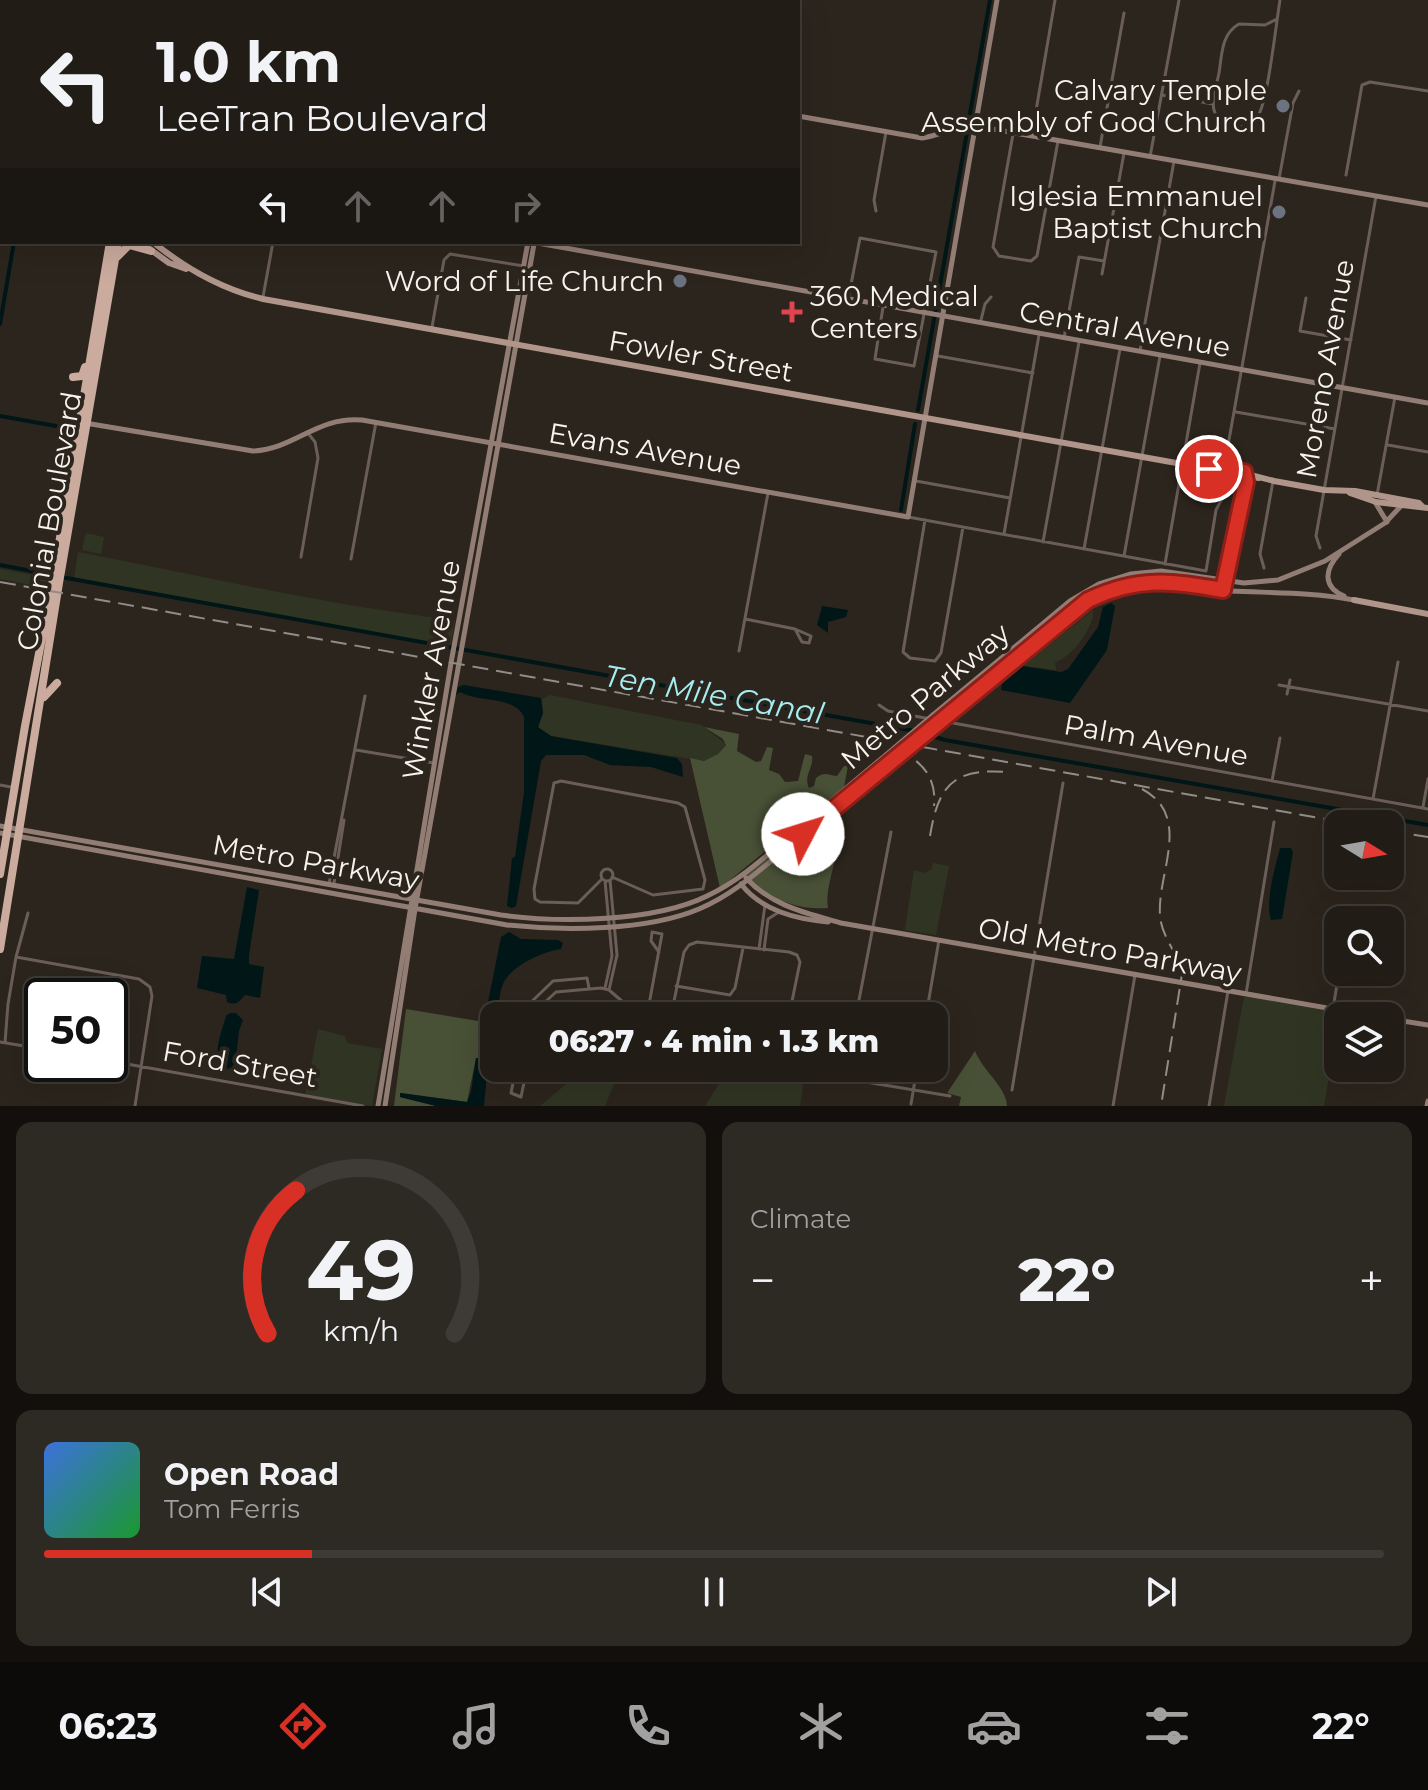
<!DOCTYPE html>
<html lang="en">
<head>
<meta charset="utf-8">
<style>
	body { margin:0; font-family:Montserrat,sans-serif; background:#2d2923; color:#f1f3f6; height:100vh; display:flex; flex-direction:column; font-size:30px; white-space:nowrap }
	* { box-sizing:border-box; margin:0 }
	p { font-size:26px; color:#a2a1a1 }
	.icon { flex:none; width:44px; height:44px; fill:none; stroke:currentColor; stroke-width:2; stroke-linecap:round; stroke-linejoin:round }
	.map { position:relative; height:1106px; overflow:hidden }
	.side { display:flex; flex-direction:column; gap:16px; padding:16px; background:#120f0c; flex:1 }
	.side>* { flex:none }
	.top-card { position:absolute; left:0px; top:0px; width:800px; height:244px; box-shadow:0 8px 32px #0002,0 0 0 2px #3e3a35; background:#211c16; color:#f1f3f6; overflow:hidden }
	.needle { width:52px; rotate:101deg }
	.buttons { position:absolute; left:1324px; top:810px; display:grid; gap:16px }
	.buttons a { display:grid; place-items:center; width:80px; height:80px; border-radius:16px; background:#211c16; box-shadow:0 8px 32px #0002,0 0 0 2px #3e3a35; font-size:40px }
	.speed { position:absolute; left:24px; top:978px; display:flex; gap:16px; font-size:40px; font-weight:700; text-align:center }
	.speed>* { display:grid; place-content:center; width:104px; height:104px; border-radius:50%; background:#211c16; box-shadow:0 8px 32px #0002,0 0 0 2px #3e3a35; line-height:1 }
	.speed .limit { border:4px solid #111; border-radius:12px; background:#fff; color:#111 }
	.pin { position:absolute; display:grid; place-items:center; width:68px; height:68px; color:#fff; margin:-34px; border:4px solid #fff; border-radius:50%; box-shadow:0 2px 8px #0007 }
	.me { position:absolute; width:88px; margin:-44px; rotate:50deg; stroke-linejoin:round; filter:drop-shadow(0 0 6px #0008) }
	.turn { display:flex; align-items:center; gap:28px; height:168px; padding:0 24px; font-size:36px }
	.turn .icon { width:104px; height:104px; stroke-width:2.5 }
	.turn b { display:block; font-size:56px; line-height:68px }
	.lanes { display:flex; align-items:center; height:76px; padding:0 24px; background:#0003; justify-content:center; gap:40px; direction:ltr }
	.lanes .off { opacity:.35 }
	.big { font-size:60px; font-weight:800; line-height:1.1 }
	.side .card { flex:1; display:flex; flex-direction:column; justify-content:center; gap:12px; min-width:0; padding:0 28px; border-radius:16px; background:#2d2923 }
	.side .dial { align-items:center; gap:0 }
	.dial svg { height:208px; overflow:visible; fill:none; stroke:#3e3a35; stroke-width:7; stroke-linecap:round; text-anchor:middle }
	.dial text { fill:#f1f3f6; stroke:none }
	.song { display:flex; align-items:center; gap:24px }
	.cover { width:96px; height:96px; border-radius:12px; background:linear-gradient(135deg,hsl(220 70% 55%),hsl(130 70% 35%)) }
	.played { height:8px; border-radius:4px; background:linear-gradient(90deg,#d93025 20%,#3e3a35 20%) }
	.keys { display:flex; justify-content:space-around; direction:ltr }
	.heat { display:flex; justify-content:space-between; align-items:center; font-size:44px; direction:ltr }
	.side .tiles { flex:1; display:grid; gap:16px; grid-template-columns:1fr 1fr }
	.card:last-child { grid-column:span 2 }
	.trip { position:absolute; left:480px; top:1002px; width:468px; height:80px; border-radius:16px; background:#211c16; box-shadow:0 8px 32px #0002,0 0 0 2px #3e3a35; font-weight:800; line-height:80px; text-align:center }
	.dock { display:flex; height:128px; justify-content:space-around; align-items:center; background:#0d0b09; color:#a2a1a1 }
	.dock .icon { width:56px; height:56px }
	.dock .current { color:#d93025 }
	.dock b { font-size:36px; color:#f1f3f6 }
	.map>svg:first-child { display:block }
</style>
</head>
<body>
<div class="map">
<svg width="1428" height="1106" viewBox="0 0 1428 1106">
	<rect width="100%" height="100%" fill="#2c251d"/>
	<path fill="#303523" d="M 86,533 L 104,537 L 101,554 L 82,550 Z
		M 78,552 C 204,576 328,606 455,620 L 450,647 L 74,579 Z
		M 0,569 L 50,578 L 48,588 L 0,579 Z
		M 1093,610 C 1095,623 1078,648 1066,656 C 1063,659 1058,660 1055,663 L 1056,670 L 1023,666 Z
		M 550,695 L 701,725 L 726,744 L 718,754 L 704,761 L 551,736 L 538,728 L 543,713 L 542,699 Z
		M 933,863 L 949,866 L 936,935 L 905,930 L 914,870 L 924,873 L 932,869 Z
		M 1248,996 L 1340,1012 L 1324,1106 L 1224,1106 L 1244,997 Z
		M 318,1029 L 345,1036 L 347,1043 L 382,1049 L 372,1106 L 305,1097 Z
		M 570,1068 L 617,1068 L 611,1082 L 614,1084 L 605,1106 L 540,1106 L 565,1085 L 571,1071 Z
		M 729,1068 L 798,1068 L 804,1079 L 800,1106 L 705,1106 Z"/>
	<path fill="#485036" d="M 704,727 L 739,734 L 737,751 L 756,762 L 761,761 L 767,747 L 773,748 L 769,770 L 779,774 L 785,782 L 798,781 L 805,754 L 812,756 C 814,768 803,775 809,788 L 814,786 L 816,778 C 825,771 827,775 837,776 L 844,766 L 848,766 L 844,787 L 720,888 L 690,758 L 704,761 L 718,754 L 726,745 L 723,739 Z
		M 843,793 L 841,801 L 748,877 L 746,875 Z
		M 839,807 C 835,824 836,838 835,854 C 834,872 825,889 828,908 C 798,910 772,900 750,880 Z
		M 406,1009 L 484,1022 L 484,1047 L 489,1047 L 486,1058 L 476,1058 L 467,1102 L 401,1093 L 400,1097 L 436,1106 L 394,1106 Z
		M 975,1051 C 983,1071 1007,1088 1007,1106 L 959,1106 L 961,1097 L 947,1093 Z"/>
	<path fill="#001617" d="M 1111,603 L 1115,606 L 1107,650 L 1070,703 L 1001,690 L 1002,684 L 1023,666 L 1061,672 L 1068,669 L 1098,627 L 1103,607 Z
		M 822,606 L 848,610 L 846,617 L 828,622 L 828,633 L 817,625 Z
		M 464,685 L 541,698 L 543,713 L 538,727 L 551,736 L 677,758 L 682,764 L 683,777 L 651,767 L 610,765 L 584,755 L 546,755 L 541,761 L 516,906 L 512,908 L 507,906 L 512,858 L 515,857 L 524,792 L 524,717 C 514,695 478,703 460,692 L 456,695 L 458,687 Z
		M 1280,848 L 1291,848 L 1293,852 L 1282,919 L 1271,920 C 1265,901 1275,868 1280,848 Z
		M 247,887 L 259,890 L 249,955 L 249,964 L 264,967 L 260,998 L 245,995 C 239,1002 236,1006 227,1002 L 226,995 L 197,988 L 202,956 L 234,959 Z
		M 509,932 L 521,939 L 558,940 L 563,943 L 561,949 C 542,952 512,965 503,984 C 499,993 499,1007 497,1016 L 494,1016 L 492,1043 L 489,1047 L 484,1047 L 480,1043 L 484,1022 L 479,1020 L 480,1017 L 485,1017 L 501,937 Z
		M 230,1013 L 236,1013 L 243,1020 L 239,1031 L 235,1067 L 226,1069 C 209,1059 222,1032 226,1016 Z
		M 476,1058 L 486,1058 L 488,1062 L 484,1106 L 436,1106 L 400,1097 L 400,1093 L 467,1102 L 471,1092 Z"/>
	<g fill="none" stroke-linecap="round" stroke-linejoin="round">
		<path stroke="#001617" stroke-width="4" d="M 56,2 L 57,0
			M 969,119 L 990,0
			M 0,324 L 14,242
			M 918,410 L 967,132
			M 0,416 L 67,428
			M 901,510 L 915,424
			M 0,565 L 52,575
			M 61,577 L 915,731 L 945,740 L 1428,825"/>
		<path stroke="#6b5e59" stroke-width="3" d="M 788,2 L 789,0
			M 1277,19 L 1265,25 L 1239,24 C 1221,34 1222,55 1219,73 C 1217,84 1211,99 1214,110 C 1220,130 1247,134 1258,116 C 1268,100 1276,24 1280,0
			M 1162,95 L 1213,104
			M 1013,134 L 993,247 L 999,256 L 1031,261 L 1037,256 L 1058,141
			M 1032,134 L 1055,0
			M 1100,147 L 1124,13
			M 1150,157 L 1179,0
			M 1346,175 L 1362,85 L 1370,82 L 1428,91
			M 1279,179 L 1293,103 L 1299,91
			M 876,211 L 874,200 L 886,132
			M 1102,274 L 1124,153
			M 263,297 L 273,242
			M 1306,298 L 1300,331 L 1351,340
			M 848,300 L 860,238 L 936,252 L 914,366 L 875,359 L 883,307
			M 981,320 L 985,304 L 991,297
			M 432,327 L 444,260 L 450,254 L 524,266
			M 1064,338 L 1079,257 L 1104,261
			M 1140,351 L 1174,161
			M 938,356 L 1033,373
			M 1236,412 L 1335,429
			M 1388,445 L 1428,452
			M 1224,468 L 1275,181
			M 916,481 L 1010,498
			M 1377,495 L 1395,397
			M 908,517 L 1206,571 L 1216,510 L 1225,493
			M 925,520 L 903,652 L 910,658 L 935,661 L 941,653 L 963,527
			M 1004,534 L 1039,335
			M 1043,542 L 1079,342
			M 1320,548 L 1316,536 L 1376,196
			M 1084,549 L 1120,349
			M 1124,556 L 1160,356
			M 301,557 L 318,458 L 315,442 L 307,432
			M 351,559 L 376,422
			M 1165,564 L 1200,363
			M 1264,568 L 1260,554 L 1273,481
			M 745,619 L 795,629
			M 795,629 L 811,636 L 809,643 L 802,642 Z
			M 739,651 L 768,493
			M 1279,685 L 1428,711
			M 1287,694 L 1290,680
			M 879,705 L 888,711 L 903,714 L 1428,809
			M 356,750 L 434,763
			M 1272,781 L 1280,738
			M 0,785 L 11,787
			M 1373,799 L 1398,662
			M 1423,807 L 1428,779
			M601 875a6 6 0 1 1 12 0a6 6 0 1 1-12 0Z
			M 602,879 L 578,903 L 540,902 L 535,899 L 534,889 L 554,783 L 561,781 L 678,803 L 685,807 L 705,880 L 703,889 L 653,895 L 612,877
			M 605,881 L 612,956 L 605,988
			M 334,883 L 344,820
			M 329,884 L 365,696
			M 759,949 L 765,905
			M 764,950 L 768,919 L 779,912
			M 16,957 L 139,979 L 150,987 L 152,996 L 135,1106
			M 676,986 L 730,995 L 735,988 L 743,948
			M 609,990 L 617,955 L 610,880
			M 1246,994 L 1274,822
			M 525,1008 L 553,981 L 587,978 L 589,988
			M 1333,1009 L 1339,972
			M 530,1016 L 556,992 L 601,988 L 609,990 L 637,1014 L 645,1015 L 648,1010 L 662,934 L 652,932 L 651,941 L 659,952
			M 671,1016 L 684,952 L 689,945 L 697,942 L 789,952 L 797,955 L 800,962 L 789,1016
			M 757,1016 L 762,1016
			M 856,1016 L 891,832
			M 926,1016 L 939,940
			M 0,1042 L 42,1049
			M 5,1043 L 8,1004 L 16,957 L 28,913
			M 110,1061 L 363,1106
			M 516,1068 L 511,1093 L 521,1097 L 527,1068
			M 647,1068 L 654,1072 L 692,1079 L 698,1077 L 703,1068
			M 847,1068 L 852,1077 L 860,1081 L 950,1096
			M 1012,1090 L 1063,783
			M 911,1104 L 917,1068
			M 1113,1106 L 1135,975
			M 1209,1106 L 1228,991"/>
		<path stroke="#927d75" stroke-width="5" d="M 571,2 L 571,0
			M 576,2 L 577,0
			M 798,116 L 922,138 C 941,136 955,124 975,126 L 1428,205
			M 532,242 L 1428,403
			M 85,423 L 253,451 C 295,449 317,416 362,420 L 908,517 L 997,0
			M 1223,473 L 1235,485 L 1240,504
			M 1375,502 L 1387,522
			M 1339,554 C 1324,570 1323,587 1344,596
			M 1225,582 L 1246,482 L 1244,478
			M 933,715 L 1070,601 L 1099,584 L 1131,574 L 1161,571 L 1244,583 L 1278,580 L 1325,561 L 1385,523 L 1401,506
			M 946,716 L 1072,612 C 1137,565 1162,587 1231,591 C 1272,593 1313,592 1354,600
			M 0,826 L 501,915 C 560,923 654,922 707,896 C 739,881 765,857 792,834 C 823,808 854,781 886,755
			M 0,833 L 507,925 C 563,931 647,931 699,909 C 733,895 761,869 789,846 C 825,817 861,787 897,757
			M 746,878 C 772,906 806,913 841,923 L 1373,1016
			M 741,884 C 762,911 796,919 828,922
			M 1390,1019 L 1428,1025
			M 378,1106 L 451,663 L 528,242
			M 385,1106 L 415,909 L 534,244
			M 1427,1106 L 1428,1101"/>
		<path stroke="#b0958b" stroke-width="6" d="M 0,116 L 2,118
			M 0,128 L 2,129
			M 140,242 L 169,263 L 186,269
			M 153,242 C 186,269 221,289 263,299 L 1182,464 L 1214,472 L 1259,478
			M 1209,469 L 1224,468 L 1274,481 L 1324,490 L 1355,491 L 1419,503 L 1423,507
			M 1350,493 L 1376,502 L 1428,508
			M 1354,600 L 1428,614"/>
		<path stroke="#cbab9e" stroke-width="8" d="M 151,2 L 151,0
			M 161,2 L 162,0
			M 117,257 L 129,245 L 151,251
			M 73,377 L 82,376 L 85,367
			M 44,697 L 57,683
			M 0,874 L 25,726 L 51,591 L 110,242
			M 0,949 L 59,583 L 118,242"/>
		<path stroke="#918c85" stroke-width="2" stroke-dasharray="16 8" stroke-linecap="butt" d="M 0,582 L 1353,824
			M 895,750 C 921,759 937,777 934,806
			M 1142,789 C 1193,816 1157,873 1160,915 C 1161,937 1178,952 1182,974 L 1161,1106
			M 1390,831 L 1428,837
			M 930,836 C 938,786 953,768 1006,772"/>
		<path stroke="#927d75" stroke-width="5" d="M 886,755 L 933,715
			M 897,757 L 946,716"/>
	</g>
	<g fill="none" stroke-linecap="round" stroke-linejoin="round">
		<g stroke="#8d1f18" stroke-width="20">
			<path id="route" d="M 803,834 L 1088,600 C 1138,576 1171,581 1223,590 L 1246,482 L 1244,472 L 1216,467 L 1209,469"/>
		</g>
		<use href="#route" stroke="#d93025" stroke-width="14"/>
	</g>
	<g fill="#6b7280" stroke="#2c251d" stroke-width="3">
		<circle cx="1283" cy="106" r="8"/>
		<circle cx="1279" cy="212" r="8"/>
		<circle cx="680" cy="281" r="8"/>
	</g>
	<path fill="#e0444e" stroke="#2c251d" stroke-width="3" d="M788 300h8v8h8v8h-8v8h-8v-8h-8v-8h8z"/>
	<g text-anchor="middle" stroke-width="8" stroke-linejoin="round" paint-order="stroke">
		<g font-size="28" fill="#f7f3ed" stroke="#2c251d" text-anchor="end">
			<text x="1267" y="100">Calvary Temple<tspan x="1267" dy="32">Assembly of God Church</tspan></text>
			<text x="1263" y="206">Iglesia Emmanuel<tspan x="1263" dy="32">Baptist Church</tspan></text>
			<text x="664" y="291">Word of Life Church</text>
			<text x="810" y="306" text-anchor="start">360 Medical<tspan x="810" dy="32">Centers</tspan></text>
		</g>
		<g font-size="28" fill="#f7f3ed" stroke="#2c251d">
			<text transform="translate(1125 329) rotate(10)" y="10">Central Avenue</text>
			<text transform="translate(701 356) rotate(10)" y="10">Fowler Street</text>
			<text transform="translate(1325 369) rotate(-80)" y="10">Moreno Avenue</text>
			<text transform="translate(645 449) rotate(10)" y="10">Evans Avenue</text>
			<text transform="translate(49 521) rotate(-80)" y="10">Colonial Boulevard</text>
			<text transform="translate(431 670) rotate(-80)" y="10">Winkler Avenue</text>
			<text transform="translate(925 696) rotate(-40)" y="10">Metro Parkway</text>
			<text transform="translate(1156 740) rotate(10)" y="10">Palm Avenue</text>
			<text transform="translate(316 862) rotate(10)" y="10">Metro Parkway</text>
			<text transform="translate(1110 950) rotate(10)" y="10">Old Metro Parkway</text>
			<text transform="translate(240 1064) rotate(10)" y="10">Ford Street</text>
		</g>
		<g font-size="30" font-style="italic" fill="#a5edf1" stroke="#2c251d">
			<text transform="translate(714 695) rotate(10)" y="10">Ten Mile Canal</text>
		</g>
	</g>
</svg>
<div class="buttons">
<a><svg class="needle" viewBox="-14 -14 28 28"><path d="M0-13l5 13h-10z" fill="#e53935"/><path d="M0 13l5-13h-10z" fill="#a2a1a1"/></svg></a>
<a><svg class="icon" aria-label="search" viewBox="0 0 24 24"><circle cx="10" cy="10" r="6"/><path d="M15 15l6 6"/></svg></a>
<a><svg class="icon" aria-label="layers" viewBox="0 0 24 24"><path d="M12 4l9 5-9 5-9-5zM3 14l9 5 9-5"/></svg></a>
</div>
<div class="speed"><div class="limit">50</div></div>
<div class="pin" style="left:1209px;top:469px;background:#d93025"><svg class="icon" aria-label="arrive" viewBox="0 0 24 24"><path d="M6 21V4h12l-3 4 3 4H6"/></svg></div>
<svg class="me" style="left:803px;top:834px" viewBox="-20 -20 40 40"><circle r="19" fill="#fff"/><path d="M0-13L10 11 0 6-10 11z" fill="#d93025"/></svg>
<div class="trip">06:27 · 4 min · 1.3 km</div>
<div class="top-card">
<div class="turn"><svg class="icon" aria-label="left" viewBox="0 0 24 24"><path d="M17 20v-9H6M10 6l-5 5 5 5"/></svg><div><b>1.0 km</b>LeeTran Boulevard</div></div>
<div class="lanes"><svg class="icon" aria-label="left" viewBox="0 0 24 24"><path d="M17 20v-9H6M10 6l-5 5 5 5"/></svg><svg class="icon off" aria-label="ahead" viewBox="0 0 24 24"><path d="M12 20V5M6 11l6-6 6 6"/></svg><svg class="icon off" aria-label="ahead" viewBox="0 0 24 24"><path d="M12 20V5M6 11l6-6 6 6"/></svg><svg class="icon off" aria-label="right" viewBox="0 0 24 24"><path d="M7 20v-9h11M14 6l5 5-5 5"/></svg></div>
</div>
</div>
<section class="side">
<div class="tiles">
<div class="card dial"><svg viewBox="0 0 100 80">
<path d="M14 69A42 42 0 1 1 86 69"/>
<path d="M14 69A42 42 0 0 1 25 14" stroke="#d93025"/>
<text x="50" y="56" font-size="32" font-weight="700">49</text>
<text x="50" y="72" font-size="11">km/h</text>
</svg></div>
<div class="card"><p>Climate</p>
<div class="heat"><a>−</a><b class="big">22°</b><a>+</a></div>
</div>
<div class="card">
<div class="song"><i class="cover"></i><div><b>Open Road</b><p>Tom Ferris</p></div></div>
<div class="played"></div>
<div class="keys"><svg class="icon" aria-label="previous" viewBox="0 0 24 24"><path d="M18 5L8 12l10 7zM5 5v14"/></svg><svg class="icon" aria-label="pause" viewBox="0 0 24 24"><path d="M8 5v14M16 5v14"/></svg><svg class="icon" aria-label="next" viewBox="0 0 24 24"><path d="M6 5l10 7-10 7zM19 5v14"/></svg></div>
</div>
</div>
</section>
<nav class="dock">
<b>06:23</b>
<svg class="icon current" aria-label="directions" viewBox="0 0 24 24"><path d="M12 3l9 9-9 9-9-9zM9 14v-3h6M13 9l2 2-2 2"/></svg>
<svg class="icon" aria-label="music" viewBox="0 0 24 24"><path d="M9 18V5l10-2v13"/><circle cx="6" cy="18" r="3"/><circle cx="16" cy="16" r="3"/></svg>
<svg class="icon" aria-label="phone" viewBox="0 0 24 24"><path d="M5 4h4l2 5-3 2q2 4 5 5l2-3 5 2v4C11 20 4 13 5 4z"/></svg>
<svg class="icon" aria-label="climate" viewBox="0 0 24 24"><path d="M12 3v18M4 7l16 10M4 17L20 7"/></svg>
<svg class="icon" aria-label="car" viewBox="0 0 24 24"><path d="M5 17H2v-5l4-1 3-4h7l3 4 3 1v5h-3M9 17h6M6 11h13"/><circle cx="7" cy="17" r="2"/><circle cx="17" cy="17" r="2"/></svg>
<svg class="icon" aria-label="filters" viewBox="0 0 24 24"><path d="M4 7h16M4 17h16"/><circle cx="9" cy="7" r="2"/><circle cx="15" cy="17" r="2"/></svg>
<b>22°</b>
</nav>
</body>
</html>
